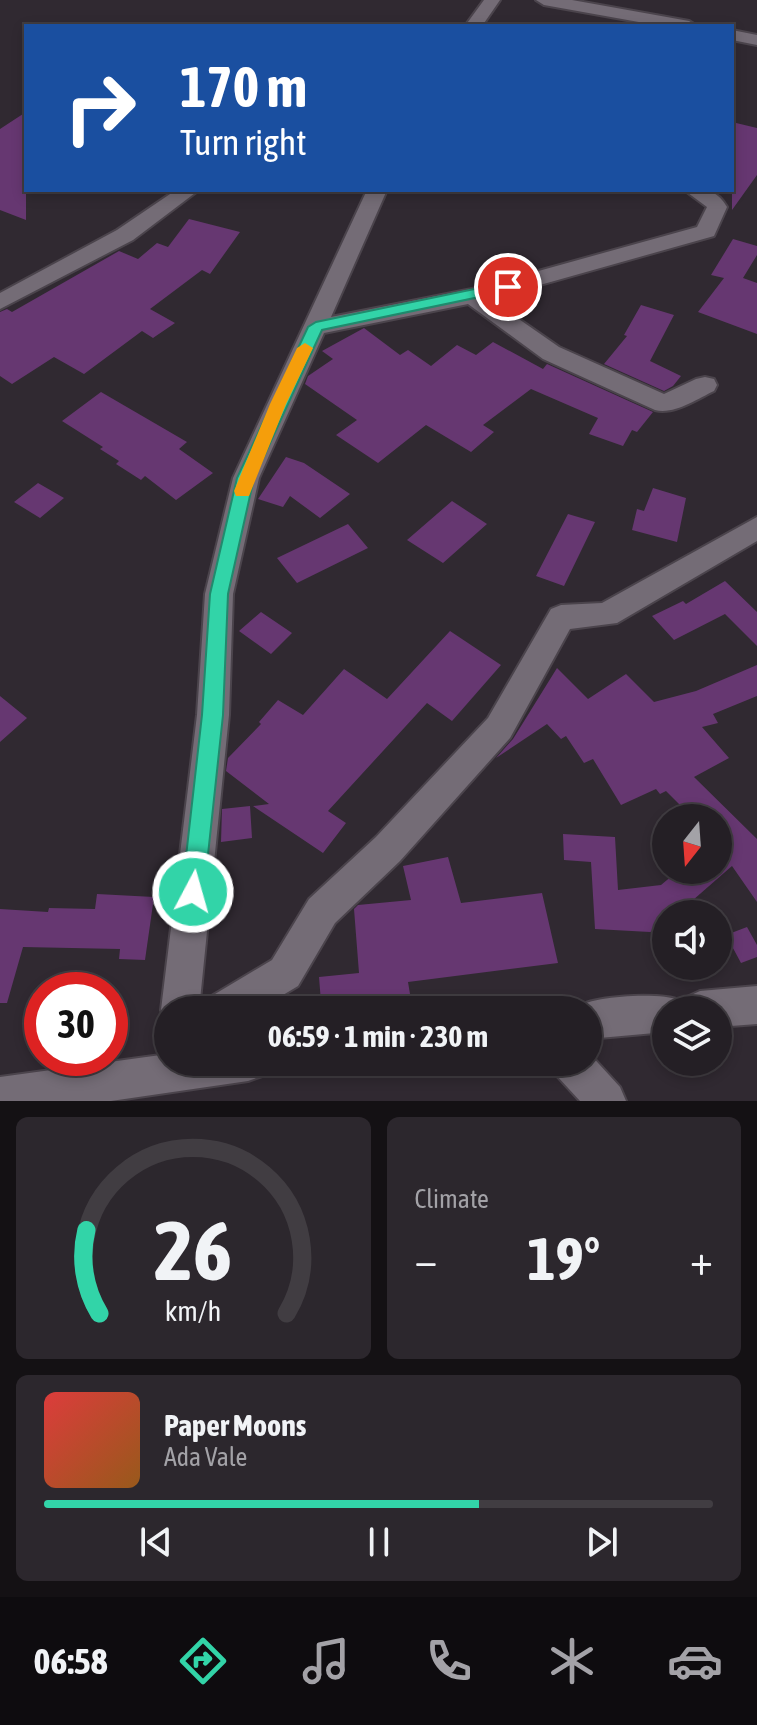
<!DOCTYPE html>
<html lang="en">
<head>
<meta charset="utf-8">
<style>
	body { margin:0; font-family:"Asap Condensed",sans-serif; background:#2c272d; color:#f1f3f6; height:100vh; display:flex; flex-direction:column; font-size:30px; white-space:nowrap }
	* { box-sizing:border-box; margin:0 }
	p { font-size:26px; color:#a3a2a7 }
	.icon { flex:none; width:44px; height:44px; fill:none; stroke:currentColor; stroke-width:2; stroke-linecap:round; stroke-linejoin:round }
	.map { position:relative; height:1101px; overflow:hidden }
	.sheet { display:flex; flex-direction:column; gap:16px; padding:16px; background:#141114; flex:1 }
	.sheet>* { flex:none }
	.guide { position:absolute; left:24px; top:24px; width:710px; height:168px; border-radius:0px; box-shadow:0 4px 12px #0003,0 0 0 2px #413d42; background:#1a4fa0; color:#fff; overflow:hidden }
	.needle { width:52px; rotate:197deg }
	.controls { position:absolute; left:652px; top:804px; display:grid; gap:16px }
	.controls a { display:grid; place-items:center; width:80px; height:80px; border-radius:50%; background:#241f25; box-shadow:0 4px 12px #0003,0 0 0 2px #413d42; font-size:40px }
	.speed { position:absolute; left:24px; top:972px; display:flex; gap:16px; font-size:40px; font-weight:700; text-align:center }
	.speed>* { display:grid; place-content:center; width:104px; height:104px; border-radius:50%; background:#241f25; box-shadow:0 4px 12px #0003,0 0 0 2px #413d42; line-height:1 }
	.speed .limit { border:12px solid #d22; background:#fff; color:#111 }
	.pin { position:absolute; display:grid; place-items:center; width:68px; height:68px; color:#fff; margin:-34px; border:4px solid #fff; border-radius:50%; box-shadow:0 2px 8px #0007 }
	.me { position:absolute; width:88px; margin:-44px; rotate:6deg; stroke-linejoin:round; filter:drop-shadow(0 0 6px #0008) }
	.turn { display:flex; align-items:center; gap:28px; height:168px; padding:0 24px; font-size:36px }
	.turn .icon { width:104px; height:104px; stroke-width:2.5 }
	.turn b { display:block; font-size:56px; line-height:68px }
	.big { font-size:60px; font-weight:700; line-height:1.1 }
	.sheet .tile { flex:1; display:flex; flex-direction:column; justify-content:center; gap:12px; min-width:0; padding:0 28px; border-radius:12px; background:#2c272d }
	.sheet .dial { align-items:center; gap:0 }
	.dial svg { height:208px; overflow:visible; fill:none; stroke:#413d42; stroke-width:7; stroke-linecap:round; text-anchor:middle }
	.dial text { fill:#f1f3f6; stroke:none }
	.song { display:flex; align-items:center; gap:24px }
	.cover { width:96px; height:96px; border-radius:12px; background:linear-gradient(135deg,hsl(0 70% 55%),hsl(30 70% 35%)) }
	.played { height:8px; border-radius:4px; background:linear-gradient(90deg,#32d4a8 65%,#413d42 65%) }
	.keys { display:flex; justify-content:space-around; direction:ltr }
	.heat { display:flex; justify-content:space-between; align-items:center; font-size:44px; direction:ltr }
	.sheet .tiles { flex:1; display:grid; gap:16px; grid-template-columns:1fr 1fr }
	.tile:last-child { grid-column:span 2 }
	.trip { position:absolute; left:154px; top:996px; width:448px; height:80px; border-radius:40px; background:#241f25; box-shadow:0 4px 12px #0003,0 0 0 2px #413d42; font-weight:700; line-height:80px; text-align:center }
	.menu { display:flex; height:128px; justify-content:space-around; align-items:center; background:#0e0c0f; color:#a3a2a7 }
	.menu .icon { width:56px; height:56px }
	.menu .selected { color:#32d4a8 }
	.menu b { font-size:36px; color:#f1f3f6 }
	.map>svg:first-child { display:block }
</style>
</head>
<body>
<div class="map">
<svg width="757" height="1101" viewBox="0 0 757 1101">
	<rect width="100%" height="100%" fill="#302931"/>
	<path fill="#663771" d="M 26,112 L 26,220 L 0,210 L 0,129 Z
		M 732,122 L 757,128 L 757,175 L 732,210 Z
		M 189,219 L 240,232 L 210,274 L 202,270 L 150,309 L 175,323 L 153,338 L 142,331 L 84,374 L 54,357 L 12,384 L 0,376 L 0,312 L 7,309 L 12,312 L 119,251 L 138,259 L 157,243 L 168,247 Z
		M 733,239 L 757,246 L 757,255 L 743,278 L 757,283 L 757,334 L 698,312 L 724,278 L 711,275 Z
		M 641,305 L 674,315 L 650,361 L 681,376 L 673,386 L 664,391 L 604,364 L 627,336 L 624,335 Z
		M 364,328 L 400,355 L 408,350 L 431,366 L 457,345 L 476,355 L 493,342 L 543,369 L 547,364 L 653,412 L 637,432 L 632,430 L 623,446 L 589,434 L 598,418 L 531,389 L 483,425 L 494,432 L 471,452 L 426,425 L 378,463 L 336,435 L 357,420 L 305,384 L 308,376 L 333,359 L 322,351 Z
		M 101,392 L 187,442 L 179,449 L 213,473 L 176,500 L 145,476 L 141,480 L 116,464 L 119,461 L 100,449 L 103,447 L 62,421 Z
		M 286,457 L 304,463 L 350,494 L 320,518 L 290,496 L 283,507 L 258,499 Z
		M 38,483 L 64,498 L 40,518 L 14,502 Z
		M 653,488 L 686,498 L 677,542 L 632,530 L 637,509 L 644,511 Z
		M 452,501 L 487,524 L 443,563 L 407,540 Z
		M 568,514 L 595,522 L 564,586 L 536,576 Z
		M 348,524 L 368,548 L 297,583 L 277,558 Z
		M 725,581 L 757,612 L 757,646 L 725,614 L 674,640 L 652,616 L 683,601 L 686,604 Z
		M 261,612 L 292,633 L 271,654 L 239,631 Z
		M 450,631 L 501,665 L 452,721 L 427,703 L 328,811 L 346,823 L 323,853 L 253,806 L 269,804 L 226,771 L 228,758 L 261,724 L 259,722 L 278,700 L 303,715 L 344,669 L 387,699 Z
		M 757,665 L 757,696 L 713,714 L 718,723 L 702,727 L 729,758 L 694,777 L 757,839 L 757,902 L 732,866 L 685,907 L 687,914 L 666,914 L 666,930 L 650,932 L 595,929 L 591,862 L 564,860 L 563,834 L 615,837 L 618,890 L 661,885 L 679,870 L 718,870 L 718,818 L 693,818 L 666,791 L 660,794 L 656,789 L 621,805 L 593,759 L 584,763 L 566,736 L 561,739 L 547,724 L 496,758 L 513,739 L 557,668 L 588,699 L 626,674 L 654,702 L 696,691 Z
		M 0,696 L 27,718 L 0,742 Z
		M 250,806 L 252,838 L 221,842 L 222,809 Z
		M 448,857 L 461,903 L 542,893 L 558,963 L 408,982 L 410,994 L 321,1002 L 319,977 L 359,973 L 354,909 L 358,905 L 411,900 L 403,866 Z
		M 97,894 L 154,897 L 145,960 L 119,959 L 120,949 L 23,947 L 7,1003 L 0,1003 L 0,909 L 48,912 L 49,908 L 95,909 Z
		M 747,927 L 757,945 L 757,957 L 741,963 L 726,935 Z"/>
	<g fill="none" stroke-linecap="round" stroke-linejoin="round">
		<g stroke="#4b444c" stroke-width="4">
			<path id="minor" d="M 484,0 L 500,0 L 482,26 L 465,26 Z
				M 536,0 L 572,0 L 689,21 L 697,26 L 661,26 L 544,5 Z
				M 732,30 L 757,35 L 757,45 L 732,40 Z
				M 176,190 L 199,190 L 133,240 L 0,309 L 0,293 L 117,230 Z
				M 367,190 L 387,190 L 331,317 L 477,288 L 697,227 L 707,207 L 684,190 C 705,190 716,188 727,207 L 714,236 L 490,299 L 559,347 L 664,394 L 696,379 L 705,377 L 714,379 L 717,385 L 714,391 C 697,399 674,415 655,410 L 543,359 L 468,304 L 324,333 L 259,478 L 233,594 L 229,715 L 199,1010 L 168,1010 L 168,1024 L 161,1010 L 197,715 L 205,594 L 233,478 Z
				M 757,517 L 757,541 L 617,623 L 570,629 L 510,738 L 400,861 L 335,923 L 298,986 L 258,1010 L 204,1010 L 210,997 L 272,960 L 309,899 L 376,837 L 488,718 L 551,609 L 561,605 L 602,603 Z
				M 757,986 L 757,1024 L 718,1027 L 718,1010 L 666,1010 L 666,1032 L 588,1039 L 588,1010 L 573,1010 C 587,995 661,992 679,1000 L 682,1007 L 687,997 L 700,991 Z
				M 588,1052 L 620,1087 L 626,1101 L 580,1101 L 557,1076 L 552,1062 L 588,1062 Z
				M 168,1054 L 168,1062 L 267,1062 L 262,1076 L 248,1081 L 111,1101 L 0,1101 L 0,1077 Z"/>
		</g>
		<use href="#minor" fill="#746c76" fill-rule="evenodd"/>
	</g>
	<path fill="#32d4a8" stroke="#208a6d" stroke-width="2" d="M 508,282 L 513,283 L 513,290 L 322,330 L 254,478 L 228,594 L 223,715 L 204,892 L 201,900 L 193,903 L 185,900 L 182,892 L 202,715 L 210,594 L 237,478 L 308,327 L 316,322 Z"/>
	<path fill="#f59e0b" d="M 305,343 L 313,348 L 286,404 L 251,491 L 249,496 L 236,496 L 234,491 L 270,404 L 297,348 Z"/>
</svg>
<div class="controls">
<a><svg class="needle" viewBox="-14 -14 28 28"><path d="M0-13l5 13h-10z" fill="#e53935"/><path d="M0 13l5-13h-10z" fill="#a3a2a7"/></svg></a>
<a><svg class="icon" aria-label="sound" viewBox="0 0 24 24"><path d="M4 9h4l5-4v14l-5-4H4zM17 9q2 3 0 6"/></svg></a>
<a><svg class="icon" aria-label="layers" viewBox="0 0 24 24"><path d="M12 4l9 5-9 5-9-5zM3 14l9 5 9-5"/></svg></a>
</div>
<div class="speed"><div class="limit">30</div></div>
<div class="pin" style="left:508px;top:287px;background:#d93025"><svg class="icon" aria-label="arrive" viewBox="0 0 24 24"><path d="M6 21V4h12l-3 4 3 4H6"/></svg></div>
<svg class="me" style="left:193px;top:892px" viewBox="-20 -20 40 40"><circle r="17" fill="#32d4a8" stroke="#fff" stroke-width="3"/><path d="M0-11L8 9 0 5-8 9z" fill="#fff"/></svg>
<div class="trip">06:59 · 1 min · 230 m</div>
<div class="guide">
<div class="turn"><svg class="icon" aria-label="right" viewBox="0 0 24 24"><path d="M7 20v-9h11M14 6l5 5-5 5"/></svg><div><b>170 m</b>Turn right</div></div>
</div>
</div>
<section class="sheet">
<div class="tiles">
<div class="tile dial"><svg viewBox="0 0 100 80">
<path d="M14 69A42 42 0 1 1 86 69"/>
<path d="M14 69A42 42 0 0 1 9 37" stroke="#32d4a8"/>
<text x="50" y="56" font-size="32" font-weight="700">26</text>
<text x="50" y="72" font-size="11">km/h</text>
</svg></div>
<div class="tile"><p>Climate</p>
<div class="heat"><a>−</a><b class="big">19°</b><a>+</a></div>
</div>
<div class="tile">
<div class="song"><i class="cover"></i><div><b>Paper Moons</b><p>Ada Vale</p></div></div>
<div class="played"></div>
<div class="keys"><svg class="icon" aria-label="previous" viewBox="0 0 24 24"><path d="M18 5L8 12l10 7zM5 5v14"/></svg><svg class="icon" aria-label="pause" viewBox="0 0 24 24"><path d="M8 5v14M16 5v14"/></svg><svg class="icon" aria-label="next" viewBox="0 0 24 24"><path d="M6 5l10 7-10 7zM19 5v14"/></svg></div>
</div>
</div>
</section>
<nav class="menu">
<b>06:58</b>
<svg class="icon selected" aria-label="directions" viewBox="0 0 24 24"><path d="M12 3l9 9-9 9-9-9zM9 14v-3h6M13 9l2 2-2 2"/></svg>
<svg class="icon" aria-label="music" viewBox="0 0 24 24"><path d="M9 18V5l10-2v13"/><circle cx="6" cy="18" r="3"/><circle cx="16" cy="16" r="3"/></svg>
<svg class="icon" aria-label="phone" viewBox="0 0 24 24"><path d="M5 4h4l2 5-3 2q2 4 5 5l2-3 5 2v4C11 20 4 13 5 4z"/></svg>
<svg class="icon" aria-label="climate" viewBox="0 0 24 24"><path d="M12 3v18M4 7l16 10M4 17L20 7"/></svg>
<svg class="icon" aria-label="car" viewBox="0 0 24 24"><path d="M5 17H2v-5l4-1 3-4h7l3 4 3 1v5h-3M9 17h6M6 11h13"/><circle cx="7" cy="17" r="2"/><circle cx="17" cy="17" r="2"/></svg>
</nav>
</body>
</html>
